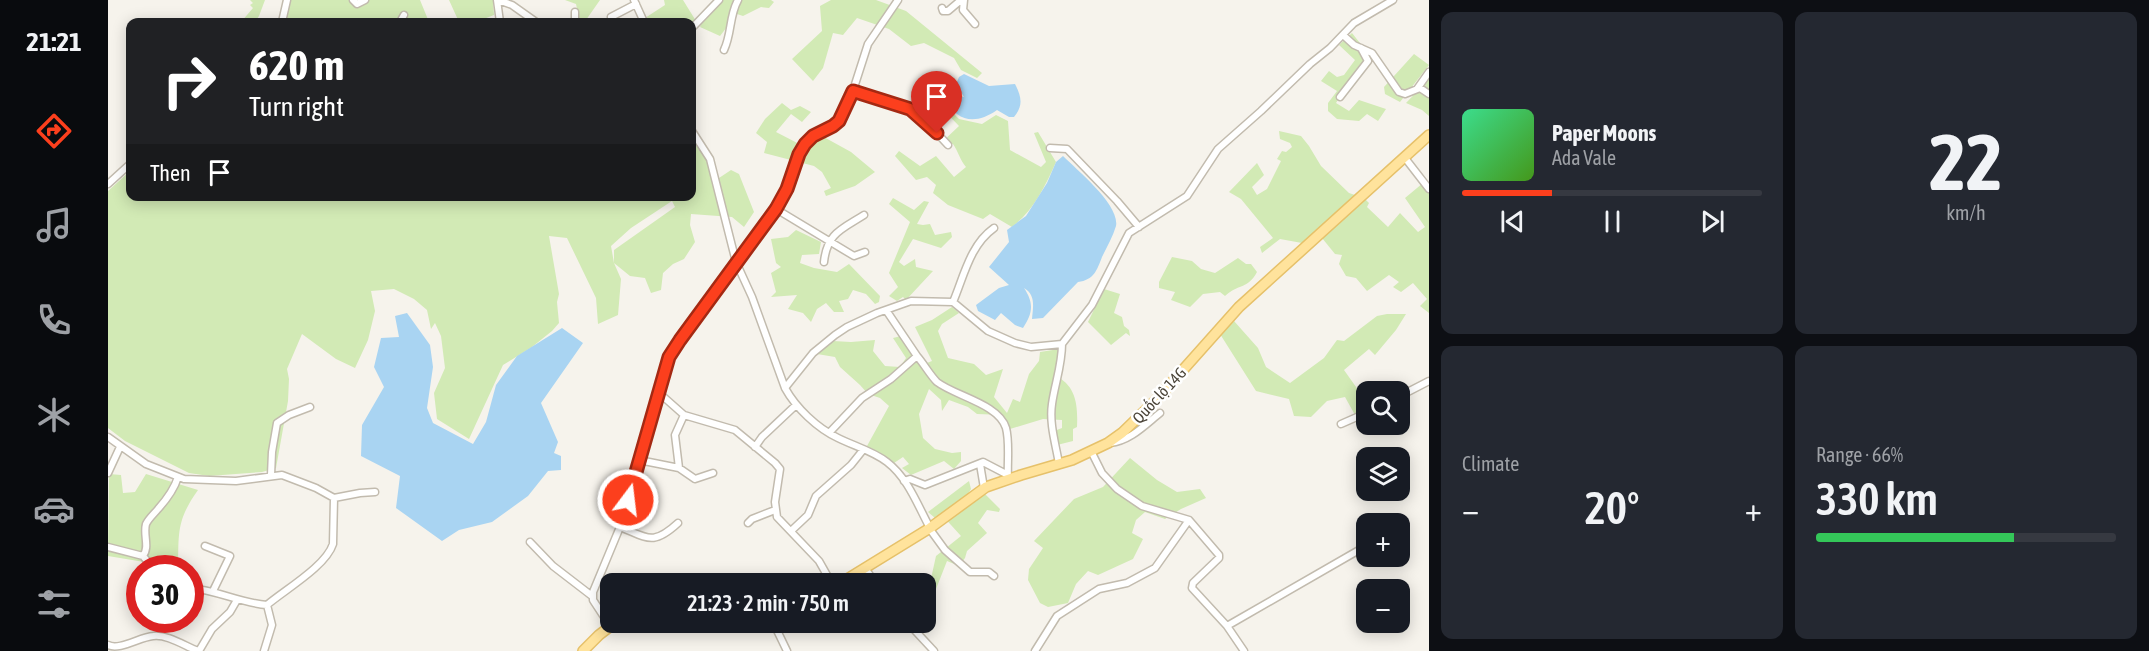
<!DOCTYPE html>
<html lang="en">
<head>
<meta charset="utf-8">
<style>
	body { margin:0; font-family:"Asap Condensed",sans-serif; background:#242831; color:#f1f3f6; height:100vh; display:flex; flex-direction:column; font-size:22px; white-space:nowrap }
	* { box-sizing:border-box; margin:0 }
	p { font-size:20px; color:#9ea1a6 }
	.icon { flex:none; width:33px; height:33px; fill:none; stroke:currentColor; stroke-width:2; stroke-linecap:round; stroke-linejoin:round }
	.map { position:relative; flex:1; overflow:hidden }
	.drawer { display:flex; flex-direction:column; gap:12px; padding:12px; background:#0d0f14; width:720px }
	.drawer>* { flex:none }
	.top-card { position:absolute; left:18px; top:18px; width:570px; height:183px; border-radius:12px; box-shadow:0 3px 15px #0003; background:#202124; color:#fff; overflow:hidden }
	.controls { position:absolute; left:1248px; top:381px; display:grid; gap:12px }
	.controls a { display:grid; place-items:center; width:54px; height:54px; border-radius:12px; background:#171b24; box-shadow:0 3px 15px #0003; font-size:30px }
	.speed { position:absolute; left:18px; top:555px; display:flex; gap:12px; font-size:30px; font-weight:700; text-align:center }
	.speed>* { display:grid; place-content:center; width:78px; height:78px; border-radius:50%; background:#171b24; box-shadow:0 3px 15px #0003; line-height:1 }
	.speed .limit { border:9px solid #d22; background:#fff; color:#111 }
	.pin { position:absolute; display:grid; place-items:center; width:51px; height:51px; color:#fff; margin:-62px -26px; border-radius:50% 50% 50% 0; rotate:-45deg; box-shadow:0 0 6px #0007 }
	.pin .icon { rotate:45deg }
	.me { position:absolute; width:66px; margin:-33px; rotate:15deg; stroke-linejoin:round; filter:drop-shadow(0 0 4px #0008) }
	.turn { display:flex; align-items:center; gap:21px; height:126px; padding:0 24px; font-size:27px }
	.turn .icon { width:78px; height:78px; stroke-width:2.5 }
	.turn b { display:block; font-size:42px; line-height:51px }
	.then { display:flex; align-items:center; height:57px; padding:0 24px; background:#0003; gap:12px; font-size:22px }
	.big { font-size:45px; font-weight:600; line-height:1.1 }
	.drawer .card { flex:1; display:flex; flex-direction:column; justify-content:center; gap:9px; min-width:0; padding:0 21px; border-radius:12px; background:#242831 }
	.drawer .dial { align-items:center; gap:0 }
	.dial b { font-size:78px; line-height:1 }
	.song { display:flex; align-items:center; gap:18px }
	.cover { width:72px; height:72px; border-radius:9px; background:linear-gradient(135deg,hsl(150 70% 55%),hsl(100 70% 35%)) }
	.played { height:6px; border-radius:3px; background:linear-gradient(90deg,#fc3f1d 30%,#363941 30%) }
	.keys { display:flex; justify-content:space-around; direction:ltr }
	.heat { display:flex; justify-content:space-between; align-items:center; font-size:33px; direction:ltr }
	.charge { height:9px; border-radius:4px; background:linear-gradient(90deg,#34c759 66%,#363941 0) }
	.drawer .tiles { flex:1; display:grid; gap:12px; grid-template-columns:repeat(2,1fr) }
	.trip { position:absolute; left:492px; top:573px; width:336px; height:60px; border-radius:12px; background:#171b24; box-shadow:0 3px 15px #0003; font-weight:600; line-height:60px; text-align:center }
	main { display:flex; flex:1; min-height:0 }
	.menu { display:flex; flex-direction:column; width:108px; justify-content:space-around; align-items:center; background:#090b0e; color:#9ea1a6 }
	.menu .icon { width:42px; height:42px }
	.menu .selected { color:#fc3f1d }
	.menu b { font-size:27px; color:#f1f3f6 }
	.map>svg:first-child { display:block }
</style>
</head>
<body>
<main>
<nav class="menu">
<b>21:21</b>
<svg class="icon selected" aria-label="directions" viewBox="0 0 24 24"><path d="M12 3l9 9-9 9-9-9zM9 14v-3h6M13 9l2 2-2 2"/></svg>
<svg class="icon" aria-label="music" viewBox="0 0 24 24"><path d="M9 18V5l10-2v13"/><circle cx="6" cy="18" r="3"/><circle cx="16" cy="16" r="3"/></svg>
<svg class="icon" aria-label="phone" viewBox="0 0 24 24"><path d="M5 4h4l2 5-3 2q2 4 5 5l2-3 5 2v4C11 20 4 13 5 4z"/></svg>
<svg class="icon" aria-label="climate" viewBox="0 0 24 24"><path d="M12 3v18M4 7l16 10M4 17L20 7"/></svg>
<svg class="icon" aria-label="car" viewBox="0 0 24 24"><path d="M5 17H2v-5l4-1 3-4h7l3 4 3 1v5h-3M9 17h6M6 11h13"/><circle cx="7" cy="17" r="2"/><circle cx="17" cy="17" r="2"/></svg>
<svg class="icon" aria-label="filters" viewBox="0 0 24 24"><path d="M4 7h16M4 17h16"/><circle cx="9" cy="7" r="2"/><circle cx="15" cy="17" r="2"/></svg>
</nav>
<div class="map">
<svg width="1321" height="651" viewBox="0 0 1321 651">
	<rect width="100%" height="100%" fill="#f6f3ec"/>
	<path fill="#d2eab5" fill-rule="evenodd" d="M 142,0 L 157,0 L 151,16 L 147,22 L 133,22 L 145,8 L 142,5 L 145,3 Z
		M 175,0 L 312,0 L 321,22 L 172,22 Z
		M 341,0 L 385,0 L 386,15 L 368,22 L 351,22 Z
		M 457,0 L 492,0 L 478,20 L 482,22 L 472,22 L 468,4 Z
		M 556,0 L 575,0 L 588,21 L 584,25 L 584,22 L 539,22 L 537,18 L 557,5 Z
		M 607,0 L 663,0 L 666,2 L 661,8 L 653,7 L 635,16 L 629,14 L 612,36 L 592,27 L 599,9 Z
		M 723,0 L 768,0 L 798,11 L 874,73 L 869,78 L 853,70 L 846,58 L 816,43 L 803,46 L 781,29 L 749,18 L 735,35 L 725,33 L 715,68 L 705,81 L 684,59 L 714,31 L 712,6 Z
		M 1244,33 L 1263,57 L 1247,81 L 1239,86 L 1228,103 L 1241,111 L 1251,100 L 1278,109 L 1270,121 L 1259,114 L 1251,121 L 1229,119 L 1220,111 L 1220,103 L 1229,91 L 1213,81 L 1221,71 L 1229,77 L 1236,75 L 1247,60 L 1231,45 Z
		M 1306,54 L 1321,65 L 1292,102 L 1277,94 L 1276,87 Z
		M 1321,79 L 1321,116 L 1314,110 L 1298,103 Z
		M 825,93 L 851,119 L 874,124 L 888,115 L 900,121 L 902,150 L 933,167 L 938,162 L 926,133 L 930,132 L 948,162 C 937,187 925,211 904,227 L 882,214 L 875,219 L 840,205 L 825,193 L 828,185 L 819,177 L 808,180 L 787,156 L 791,151 L 812,166 L 828,156 L 846,177 L 858,167 C 852,160 850,151 845,144 L 833,143 L 851,126 L 822,96 Z
		M 674,103 L 683,110 L 692,106 L 703,112 L 694,122 L 683,114 L 668,132 L 699,148 L 714,136 L 743,152 L 767,172 L 747,186 L 718,196 L 716,191 L 723,188 L 714,172 L 706,166 L 656,153 L 659,142 L 648,133 L 657,119 Z
		M 1171,131 L 1193,136 L 1201,146 L 1213,166 L 1241,193 L 1256,198 L 1261,203 L 1259,207 L 1280,227 L 1292,213 L 1310,232 L 1317,227 L 1297,198 L 1315,183 L 1321,191 L 1321,313 L 1312,306 L 1319,299 L 1305,283 L 1293,292 L 1285,287 L 1291,282 L 1281,275 L 1259,291 L 1248,278 L 1238,276 L 1231,264 L 1234,255 L 1227,254 L 1214,238 L 1194,243 L 1172,239 L 1154,253 L 1152,247 L 1165,238 L 1133,199 L 1121,192 L 1149,163 L 1156,175 L 1144,187 L 1149,195 L 1159,189 L 1173,161 L 1169,159 L 1174,151 L 1178,152 L 1184,147 L 1182,143 L 1172,139 Z
		M 584,134 L 598,152 L 605,182 L 623,170 L 631,174 L 646,212 L 636,227 L 624,217 L 583,214 L 582,225 L 587,242 L 576,259 L 565,264 L 555,273 L 553,290 L 543,293 L 537,278 L 522,276 L 506,263 L 513,279 L 510,315 L 490,324 L 488,298 L 459,238 L 441,236 L 451,294 L 449,302 L 451,323 L 444,331 L 424,347 L 395,365 L 361,439 L 329,419 L 326,393 L 337,368 L 333,336 L 327,323 L 323,329 L 319,310 L 306,299 L 286,289 L 263,291 L 267,311 L 260,340 L 247,368 L 228,359 L 194,334 L 179,369 L 181,379 L 180,401 L 168,468 L 154,472 L 101,476 L 81,473 L 17,441 L 0,428 L 0,191 L 22,171 L 22,196 L 584,196 ZM 564,201 L 567,207 L 506,250 L 506,263 L 503,246 L 523,228 Z
		M 785,198 L 806,210 L 816,201 L 821,202 L 809,224 L 815,225 L 822,224 L 827,235 L 843,232 L 844,237 L 833,248 L 805,239 L 791,262 L 796,266 L 807,259 L 808,267 L 825,271 L 798,300 L 795,297 L 789,301 L 781,296 L 790,287 L 781,273 L 802,222 L 781,204 Z
		M 688,230 L 713,242 L 711,254 L 694,255 L 692,263 L 706,268 L 729,272 L 741,264 L 772,296 L 771,302 L 767,304 L 758,294 L 745,290 L 740,299 L 731,301 L 736,312 L 726,312 L 718,303 L 709,309 L 703,322 L 695,313 L 680,309 L 689,295 L 663,297 L 668,292 L 663,273 L 673,267 L 668,263 L 663,239 L 680,237 Z
		M 1064,257 L 1084,261 L 1093,269 L 1107,273 L 1130,258 L 1138,264 L 1143,264 L 1149,272 C 1140,289 1130,284 1117,296 L 1112,292 L 1095,294 L 1082,307 L 1063,300 L 1067,292 L 1051,288 L 1051,282 Z
		M 996,289 L 1012,294 L 1006,313 L 1014,317 L 1016,326 L 1021,330 L 1022,336 L 1018,333 L 1003,345 L 980,322 Z
		M 844,307 L 851,313 L 834,324 L 830,331 L 840,358 L 866,364 L 878,375 L 895,369 L 886,397 L 899,413 L 905,399 L 912,402 L 921,374 L 931,361 L 932,352 L 951,349 L 946,375 C 968,385 970,404 969,427 L 965,429 L 965,441 L 945,446 L 941,433 L 954,428 L 954,420 L 935,419 L 902,429 L 895,415 L 869,414 L 860,407 L 841,400 L 834,411 L 833,400 L 821,389 L 811,414 L 815,438 L 827,449 L 844,453 L 853,452 L 853,461 L 846,469 L 836,461 L 803,475 L 794,468 L 801,464 L 795,457 L 786,463 L 759,446 L 781,406 L 772,398 L 760,394 L 752,385 L 732,367 L 727,357 L 709,354 L 725,341 L 743,342 L 767,340 L 765,351 L 777,366 L 792,367 L 798,358 L 785,338 L 793,336 L 814,365 L 824,361 L 807,327 L 824,320 Z
		M 1279,314 L 1298,314 L 1288,330 L 1267,355 L 1261,349 L 1236,370 L 1258,401 L 1258,409 L 1247,415 L 1237,397 L 1219,401 L 1203,417 L 1186,416 L 1181,399 L 1148,391 L 1112,334 L 1126,321 L 1150,348 L 1158,367 L 1182,383 L 1216,358 L 1229,340 L 1236,341 L 1269,316 Z
		M 1022,458 L 1049,480 L 1069,492 L 1092,489 L 1098,498 L 1073,509 L 1057,519 L 1037,512 L 1028,520 L 1024,533 L 1035,539 L 1025,559 L 990,575 L 980,571 L 968,584 L 960,603 L 940,607 L 932,603 L 920,580 L 921,569 L 935,548 L 926,541 L 966,499 L 995,487 Z
		M 1,474 L 13,475 L 15,493 L 27,492 L 38,474 L 90,490 C 68,521 71,533 70,568 L 48,568 L 42,563 L 0,556 Z
		M 861,481 L 863,489 L 848,513 L 877,494 L 892,509 L 891,512 L 879,510 L 870,523 L 879,533 L 859,551 L 857,558 L 851,566 L 839,561 L 828,589 L 822,583 L 828,556 L 853,536 L 833,514 L 827,518 L 820,512 Z"/>
	<path fill="#a9d4f2" d="M 856,74 L 881,86 L 907,84 C 913,96 916,105 906,117 L 901,117 L 889,110 C 868,125 848,122 838,99 L 830,95 L 831,91 L 856,97 L 848,84 L 851,77 Z
		M 955,156 C 969,170 1012,205 1008,226 C 1005,236 999,247 994,257 C 989,270 986,280 970,282 L 935,318 L 924,319 C 925,307 928,295 916,288 C 926,303 925,313 915,328 L 907,325 L 893,313 L 887,320 L 870,311 L 868,305 L 891,288 L 901,285 L 881,267 L 901,242 L 899,230 L 918,216 L 939,183 L 948,162 Z
		M 299,313 L 322,345 L 325,367 L 319,408 L 325,423 L 365,444 L 378,422 L 388,385 L 409,356 L 454,328 L 475,343 L 433,403 L 450,442 L 446,453 L 453,456 L 453,470 L 440,471 L 420,496 L 384,522 L 351,530 L 334,541 L 288,508 L 292,476 L 253,456 L 254,425 L 276,387 L 266,367 L 273,338 L 291,337 L 287,316 Z"/>
	<g fill="none" stroke-linecap="round" stroke-linejoin="round">
		<g stroke="#c2bbae" stroke-width="9">
			<path id="street" d="M 245,0 L 249,4 L 257,0
				M 389,0 L 392,22
				M 390,0 L 404,5 L 428,22
				M 526,0 L 536,22
				M 856,0 L 855,10 L 867,24
				M 834,8 L 835,11 L 840,11 L 853,0
				M 503,17 L 528,4
				M 174,22 L 179,0
				M 292,22 L 296,15
				M 467,22 L 467,12
				M 584,28 L 611,0
				M 1235,35 L 1246,45 L 1264,53 L 1291,92 L 1297,94 L 1312,88 L 1321,94
				M 616,50 C 624,33 621,16 630,0
				M 1309,89 L 1321,72
				M 745,91 L 802,109 L 815,118 L 840,145
				M 1232,97 L 1260,61 L 1253,48
				M 584,131 L 602,159 L 628,262 L 644,297 L 677,388 C 688,408 709,428 730,438 C 746,446 765,451 779,462 C 800,478 810,506 822,528
				M 942,148 L 959,149 L 1009,201 L 1031,227
				M 1297,158 L 1321,189
				M 0,184 L 22,164
				M 668,209 L 746,256 L 757,252
				M 716,262 C 719,233 734,229 756,215
				M 845,302 C 856,276 862,245 886,228
				M 778,310 L 809,356
				M 677,388 L 705,353 L 727,335 L 739,327 L 769,313 L 803,301 L 845,302 L 880,331 L 907,343 L 923,347 L 954,344 L 984,305 L 1021,233 L 1079,196 L 1110,149 L 1153,111 L 1202,64 L 1222,48 L 1246,23 L 1285,0
				M 550,392 L 576,415 L 627,430 L 667,463 L 672,469 L 667,502 L 669,517 L 711,561 L 724,584
				M 1292,396 L 1321,381
				M 1233,424 L 1258,413
				M 721,433 L 754,398 L 783,379 L 809,356 C 816,364 822,375 829,382 C 847,396 891,404 898,428 C 902,443 899,463 900,479
				M 0,437 L 38,464 L 76,479 L 128,481 L 174,475 L 208,488 L 226,498 L 252,493 L 267,492
				M 1002,443 C 1022,441 1037,425 1052,413
				M 647,447 L 654,437 L 688,405
				M 983,451 L 994,473 L 1009,489 L 1034,506 L 1081,520 L 1111,555 L 1111,558 L 1085,583 L 1084,588 L 1119,626 L 1136,651
				M 531,460 L 571,468 L 587,479 L 605,473
				M 872,464 L 876,488
				M 951,464 C 948,445 941,424 944,404 C 947,383 954,365 954,344
				M 571,468 L 567,435 L 576,415
				M 0,473 L 12,447
				M 163,475 L 164,452 L 169,423 L 181,415 L 202,407
				M 796,481 L 802,479 L 817,485 L 875,462 L 900,475
				M 640,523 L 644,519 L 667,510
				M 512,527 C 540,538 545,546 570,523
				M 821,528 L 837,550 L 862,572 L 881,572 L 886,576
				M 683,531 L 700,515 L 708,496 L 743,465 L 755,450
				M 422,542 L 445,566 L 484,596
				M 97,546 L 122,556 L 105,591
				M 0,547 L 35,556 C 42,547 35,535 38,524 C 41,518 46,514 50,509 C 59,499 66,490 70,477
				M 35,556 L 45,568
				M 757,568 L 768,584
				M 82,588 C 109,590 132,603 159,605
				M 665,622 L 679,651
				M 799,622 L 826,651
				M 502,626 L 485,600 L 485,592 L 512,527 L 561,357 L 572,340 L 668,209 L 679,189 L 691,154 L 697,144 L 705,136 L 725,126 L 731,121 L 741,103 L 760,44 L 790,0
				M 1119,626 L 1258,546
				M 0,645 C 11,651 32,637 45,636 C 59,634 77,646 90,651
				M 91,651 L 104,629 L 122,612 L 129,600
				M 156,651 L 164,625 L 159,605 C 178,589 218,566 225,544 L 226,498
				M 927,651 L 949,616 L 991,589 L 1019,583 L 1047,568 L 1081,520"/>
		</g>
		<g stroke="#e6c16a" stroke-width="12">
			<path id="primary" d="M 731,584 L 822,528 L 878,487 L 913,475 L 964,460 L 1000,443 L 1014,433 L 1049,399 L 1131,307 L 1321,135
				M 643,622 L 649,622
				M 475,651 L 491,635 L 508,622"/>
		</g>
		<use href="#street" stroke="#fff" stroke-width="6"/>
		<use href="#primary" stroke="#ffe39c" stroke-width="9"/>
	</g>
	<g fill="none" stroke-linecap="round" stroke-linejoin="round">
		<g stroke="#a42913" stroke-width="15">
			<path id="route" d="M 520,500 L 561,357 L 572,340 L 668,209 L 679,189 L 691,154 L 697,144 L 705,136 L 725,126 L 731,121 L 745,91 L 802,109 L 829,133"/>
		</g>
		<use href="#route" stroke="#fc3f1d" stroke-width="10"/>
	</g>
	<g text-anchor="middle" stroke-width="5" stroke-linejoin="round" paint-order="stroke">
		<g font-size="16" fill="#4b4439" stroke="#fff">
			<text transform="translate(1051 395) rotate(-47)" y="6">Quốc lộ 14G</text>
		</g>
	</g>
</svg>
<div class="controls">
<a><svg class="icon" aria-label="search" viewBox="0 0 24 24"><circle cx="10" cy="10" r="6"/><path d="M15 15l6 6"/></svg></a>
<a><svg class="icon" aria-label="layers" viewBox="0 0 24 24"><path d="M12 4l9 5-9 5-9-5zM3 14l9 5 9-5"/></svg></a>
<a>+</a>
<a>−</a>
</div>
<div class="speed"><div class="limit">30</div></div>
<div class="pin" style="left:829px;top:133px;background:#d93025"><svg class="icon" aria-label="arrive" viewBox="0 0 24 24"><path d="M6 21V4h12l-3 4 3 4H6"/></svg></div>
<svg class="me" style="left:520px;top:500px" viewBox="-20 -20 40 40"><circle r="17" fill="#fc3f1d" stroke="#fff" stroke-width="3"/><path d="M0-11L8 9 0 5-8 9z" fill="#fff"/></svg>
<div class="trip">21:23 · 2 min · 750 m</div>
<div class="top-card">
<div class="turn"><svg class="icon" aria-label="right" viewBox="0 0 24 24"><path d="M7 20v-9h11M14 6l5 5-5 5"/></svg><div><b>620 m</b>Turn right</div></div>
<div class="then">Then<svg class="icon" aria-label="arrive" viewBox="0 0 24 24"><path d="M6 21V4h12l-3 4 3 4H6"/></svg></div>
</div>
</div>
<section class="drawer">
<div class="tiles">
<div class="card">
<div class="song"><i class="cover"></i><div><b>Paper Moons</b><p>Ada Vale</p></div></div>
<div class="played"></div>
<div class="keys"><svg class="icon" aria-label="previous" viewBox="0 0 24 24"><path d="M18 5L8 12l10 7zM5 5v14"/></svg><svg class="icon" aria-label="pause" viewBox="0 0 24 24"><path d="M8 5v14M16 5v14"/></svg><svg class="icon" aria-label="next" viewBox="0 0 24 24"><path d="M6 5l10 7-10 7zM19 5v14"/></svg></div>
</div>
<div class="card dial"><b>22</b><p>km/h</p></div>
<div class="card"><p>Climate</p>
<div class="heat"><a>−</a><b class="big">20°</b><a>+</a></div>
</div>
<div class="card"><p>Range · 66%</p><b class="big">330 km</b><div class="charge"></div></div>
</div>
</section>
</main>
</body>
</html>
